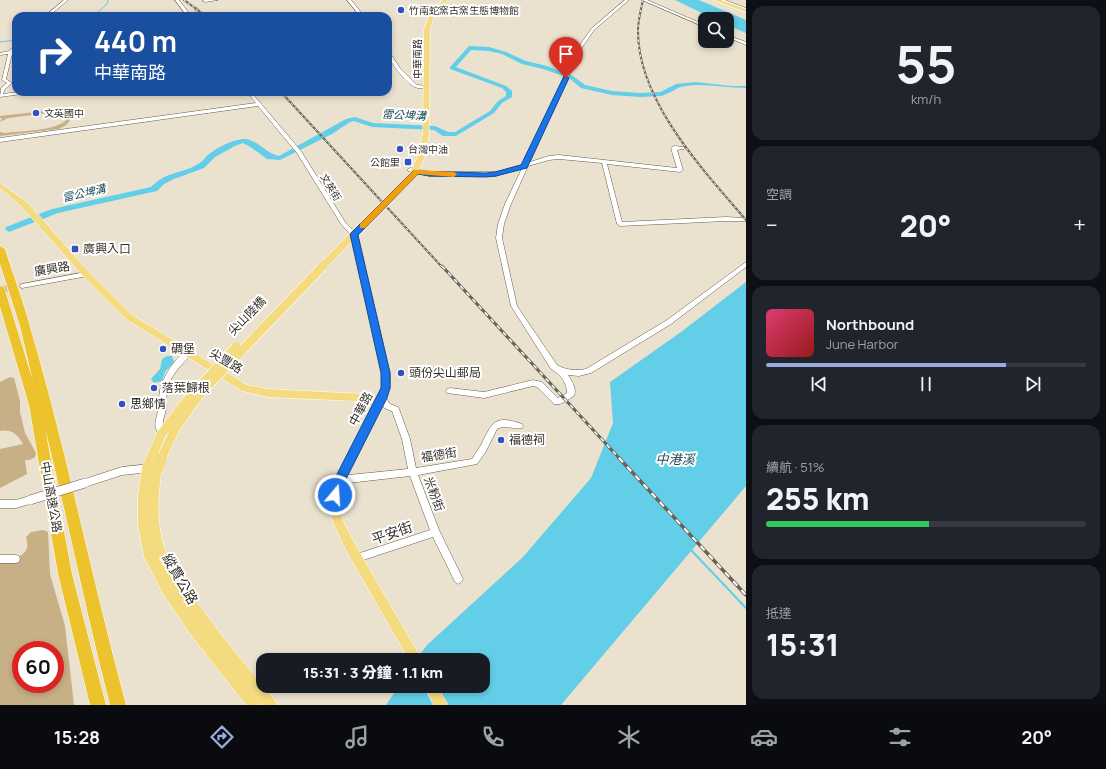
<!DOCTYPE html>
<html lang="zh-TW">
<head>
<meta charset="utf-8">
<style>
	body { margin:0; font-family:Manrope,"Noto Sans TC",sans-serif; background:#20242c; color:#f1f3f6; height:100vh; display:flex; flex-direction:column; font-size:15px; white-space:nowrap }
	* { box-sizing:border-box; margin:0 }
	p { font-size:13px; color:#9ea1a6 }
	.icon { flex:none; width:22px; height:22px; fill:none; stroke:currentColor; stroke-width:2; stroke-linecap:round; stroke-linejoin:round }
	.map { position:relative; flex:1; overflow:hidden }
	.drawer { display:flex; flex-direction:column; gap:6px; padding:6px; background:#0d0f14; width:360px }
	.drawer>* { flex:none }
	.banner { position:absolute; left:12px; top:12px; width:380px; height:84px; border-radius:12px; box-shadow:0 2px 6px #0003; background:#1a4fa0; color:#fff; overflow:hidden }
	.fabs { position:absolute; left:698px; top:12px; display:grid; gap:8px }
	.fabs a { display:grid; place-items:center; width:36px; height:36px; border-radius:8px; background:#171b24; box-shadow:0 2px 6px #0003; font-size:20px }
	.speed { position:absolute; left:12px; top:641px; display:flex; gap:8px; font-size:20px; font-weight:700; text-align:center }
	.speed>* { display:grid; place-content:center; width:52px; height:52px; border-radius:50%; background:#171b24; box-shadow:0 2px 6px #0003; line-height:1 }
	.speed .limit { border:6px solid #d22; background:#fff; color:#111 }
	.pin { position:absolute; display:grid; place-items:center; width:34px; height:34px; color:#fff; margin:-41px -17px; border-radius:50% 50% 50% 0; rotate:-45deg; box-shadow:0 0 4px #0007 }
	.pin .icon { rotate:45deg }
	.me { position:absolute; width:44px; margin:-22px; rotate:18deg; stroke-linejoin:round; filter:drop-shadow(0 0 3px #0008) }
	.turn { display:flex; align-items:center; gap:14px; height:84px; padding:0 16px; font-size:18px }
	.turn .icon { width:52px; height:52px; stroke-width:2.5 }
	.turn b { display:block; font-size:28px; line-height:34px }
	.big { font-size:30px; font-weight:800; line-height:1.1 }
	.drawer .card { flex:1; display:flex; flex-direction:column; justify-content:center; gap:6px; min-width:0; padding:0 14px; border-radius:12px; background:#20242c }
	.drawer .dial { align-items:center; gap:0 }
	.dial b { font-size:52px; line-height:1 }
	.song { display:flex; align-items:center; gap:12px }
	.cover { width:48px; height:48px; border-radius:6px; background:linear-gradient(135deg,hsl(340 70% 55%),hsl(0 70% 35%)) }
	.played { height:4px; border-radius:2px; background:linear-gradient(90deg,#9baade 75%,#363941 75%) }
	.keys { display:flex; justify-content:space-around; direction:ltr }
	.heat { display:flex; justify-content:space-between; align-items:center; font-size:22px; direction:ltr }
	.charge { height:6px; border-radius:3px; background:linear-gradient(90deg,#34c759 51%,#363941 0) }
	.trip { position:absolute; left:256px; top:653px; width:234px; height:40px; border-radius:12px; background:#171b24; box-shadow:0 2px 6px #0003; font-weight:800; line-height:40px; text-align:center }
	.tabs { display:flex; height:64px; justify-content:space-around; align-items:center; background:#090b0e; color:#9ea1a6 }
	.tabs .icon { width:28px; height:28px }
	.tabs .active { color:#9baade }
	.tabs b { font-size:18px; color:#f1f3f6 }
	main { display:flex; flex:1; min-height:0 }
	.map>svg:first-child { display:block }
</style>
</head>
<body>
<main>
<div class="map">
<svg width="746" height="705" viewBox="0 0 746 705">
	<rect width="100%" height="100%" fill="#ebe1cf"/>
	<path fill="#c8b086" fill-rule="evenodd" d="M 71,108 L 71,110 L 67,111 L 71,116 C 70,124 65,126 58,129 L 0,136 L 0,132 L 5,133 C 20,131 58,131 67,119 L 64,114 L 57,112 L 8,118 L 0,122 L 2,118 L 0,118 L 0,116 Z
		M 10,377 L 14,378 L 20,401 L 20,412 L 25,433 L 36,453 L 35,457 L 30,460 L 25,460 L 27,474 L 0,488 L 0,449 L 23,444 C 17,434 12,429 0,431 L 0,382 Z
		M 43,530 L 48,532 L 50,574 L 65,626 L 74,705 L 0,705 L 0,562 C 9,561 25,558 27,547 C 28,545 27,540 26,537 L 31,532 ZM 21,650 L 55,650 L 55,684 L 21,684 Z"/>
	<path fill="#63cee8" d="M 675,0 L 699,0 L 746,20 L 746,33 L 727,25 L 727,19 L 714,19 Z
		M 696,82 L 731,86 L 746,86 L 746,88 C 726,88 705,83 685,86 C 675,87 669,96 659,95 L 659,93 L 676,84 Z
		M 746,282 L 746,486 L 561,705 L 386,705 L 399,686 L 483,686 L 483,660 L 416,660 L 427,645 L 523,557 L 591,478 L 613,423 L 610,382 L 681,332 Z
		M 167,356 L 172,356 L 174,362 L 165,372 L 162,381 L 154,383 L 151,379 L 160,369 L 162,359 Z"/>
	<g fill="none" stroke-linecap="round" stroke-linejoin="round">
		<path stroke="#63cee8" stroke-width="1" d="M 98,16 L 97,13 L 107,4 L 108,0
			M 0,42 L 16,40"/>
		<path stroke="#63cee8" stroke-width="2" d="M 691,550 L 746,608"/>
		<path fill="#63cee8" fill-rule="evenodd" d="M 469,46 L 489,47 L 506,52 L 526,61 L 547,66 L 573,76 L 585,85 L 612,91 L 640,93 L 661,92 L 670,87 L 675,88 L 662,96 L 640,97 L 612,95 L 581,88 L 569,78 L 543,69 L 522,64 L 502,54 L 489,51 L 471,50 L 456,67 L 506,86 L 512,91 L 512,97 L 502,103 L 494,113 L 456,136 L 443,136 L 434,130 L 372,127 L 354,121 L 350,122 L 332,134 L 280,160 L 267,159 L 252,148 L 243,143 L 235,146 L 215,157 L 204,168 L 174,179 L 164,184 L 157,191 L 58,213 L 9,232 L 5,229 L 6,227 L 52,209 L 151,187 C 167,171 182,174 198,164 C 203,162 205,157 209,154 C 218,147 232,140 243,139 C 256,138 266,154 279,156 L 346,119 L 355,117 L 373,123 L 435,126 L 448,132 L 455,132 L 490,111 L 498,101 L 506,96 L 506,92 L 502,88 L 450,69 L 450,67 Z"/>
		<path stroke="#c6beae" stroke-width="4.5" stroke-dasharray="4.5 2" stroke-linecap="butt" d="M 195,11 L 199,7"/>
		<path stroke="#c6beae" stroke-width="7" stroke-dasharray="7 3.5" stroke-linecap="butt" d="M 0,290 L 22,286"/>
		<g stroke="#655d4e" stroke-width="1">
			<path id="minor" d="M 64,0 L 68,0 L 49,16 L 45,16 Z
				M 175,0 L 179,0 L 191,16 L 187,16 Z
				M 204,0 L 218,0 L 205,2 L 203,1 Z
				M 347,0 L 351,0 L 364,16 L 360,16 Z
				M 625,0 L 629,0 L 594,30 L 581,49 L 530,162 L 549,156 L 559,155 L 677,168 L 671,148 L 674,146 L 684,147 L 684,149 L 677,150 L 683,170 L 680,172 L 607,164 L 622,222 L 726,217 L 744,218 L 746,219 L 746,221 L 726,221 L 620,226 L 617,224 L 602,163 L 559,159 L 549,160 L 528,166 L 511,204 L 504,224 L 502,238 L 517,306 L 557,365 C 566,370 575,371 586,369 L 667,320 L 746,262 L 746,267 L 671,324 L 591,373 L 579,376 L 568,375 C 572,382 577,388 574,396 C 568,399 561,406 554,404 L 537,387 L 533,386 L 484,398 L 447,393 L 446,391 L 447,389 L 450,388 L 484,392 L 533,380 L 542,382 L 558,398 L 567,393 C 567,382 560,374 551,369 L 511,306 L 496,238 L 498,224 L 505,204 L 522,168 L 496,176 L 429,176 L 408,171 L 407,170 L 410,168 L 429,172 L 496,172 L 524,164 L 577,49 L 592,28 Z
				M 642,0 L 647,0 L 705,25 L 705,27 Z
				M 720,0 L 725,0 L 746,8 L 746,10 Z
				M 727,35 L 746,42 L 746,45 L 727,37 Z
				M 15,46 L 16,46 L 16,49 L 15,51 L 16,52 L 12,54 L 6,79 L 12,83 L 5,89 L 3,94 L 19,92 L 31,92 L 29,93 L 0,97 L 1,88 L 7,83 L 2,80 L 8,54 L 0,55 L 0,53 L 9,51 Z
				M 388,53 L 390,53 L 400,68 L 417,85 L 428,86 L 428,88 C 424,88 418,89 415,87 C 407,84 388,61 388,53 Z
				M 247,92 L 251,92 L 301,151 L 345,222 L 357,234 L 390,373 L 390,388 L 386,398 L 390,404 L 398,407 L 399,409 L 410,439 L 416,468 L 472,459 C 475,454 478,450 481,445 C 492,423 494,414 522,424 L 523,426 L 522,428 C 513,430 506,424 497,429 L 485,453 L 477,464 L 418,475 L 439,530 L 463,579 L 461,582 L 458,584 L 455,582 L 433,537 L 357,562 L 354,561 L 353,558 L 354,555 L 430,530 L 410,476 L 339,484 L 336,483 L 335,480 L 336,477 L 339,476 L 408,469 L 402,439 L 392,411 L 384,408 L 378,398 L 382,388 L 382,373 L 351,235 L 341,224 L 297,153 L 258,106 L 0,142 L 0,138 L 256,103 Z
				M 86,272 L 89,274 L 88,276 L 22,288 L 19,286 L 22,284 Z
				M 189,350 L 191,351 L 193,353 L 191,355 C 181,365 170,376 167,390 C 166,397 167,403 166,409 C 164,420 160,422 166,433 L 165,435 L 162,436 L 159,435 C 152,423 157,421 158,409 C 159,402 159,396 160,390 C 163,377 176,355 189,350 Z
				M 151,464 L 154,465 L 155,468 L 154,471 L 151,472 L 122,475 L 85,487 L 82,486 L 81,483 L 82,480 L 122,467 Z
				M 30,496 L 33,497 L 34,500 L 33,503 L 16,508 L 0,508 L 0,500 L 16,500 Z
				M 0,555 L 16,555 L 19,556 L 20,559 L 19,562 L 16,563 L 0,563 Z"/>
		</g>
		<g stroke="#fff" stroke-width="1">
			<path id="major" d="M 443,0 L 448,0 L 435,13 L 430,30 L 429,133 L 426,154 L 419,169 L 414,177 L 394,200 L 388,200 L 388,196 L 409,175 L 419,154 L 423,133 L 424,30 L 430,13 Z
				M 714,0 L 721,0 L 746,9 L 746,12 Z
				M 0,183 L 28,203 L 89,272 L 132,315 L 247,385 L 268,389 L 385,395 L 387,398 L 344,481 L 340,495 L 340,510 L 343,521 L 355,544 L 422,660 L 409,660 L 347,552 L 333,522 L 330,510 L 330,495 L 334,480 L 375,402 L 268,397 L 242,391 L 126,319 L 83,276 L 22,207 L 0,188 Z
				M 374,209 L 380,209 L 381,211 L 357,236 L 351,236 L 351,232 Z
				M 162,429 L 166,430 L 167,433 L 152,467 L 153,465 L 157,463 L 161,465 L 162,468 C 158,494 156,521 164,547 C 169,564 180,578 190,592 C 216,630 245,665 275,700 L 277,705 L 262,705 L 259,702 L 261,705 L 246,705 L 191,635 L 163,594 L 144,557 L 138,525 L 138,495 L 142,467 L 158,430 Z
				M 424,686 L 437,686 L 448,705 L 434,705 Z"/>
		</g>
		<g stroke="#fff" stroke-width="1">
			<path id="highway" d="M 0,246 L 5,249 C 13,275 23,300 30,327 C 67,452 92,580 126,705 L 110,705 C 86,613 68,520 45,428 L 72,574 L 106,705 L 90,705 L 58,574 L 29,405 L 0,307 L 0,286 L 4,287 L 5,290 L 33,381 L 20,326 L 0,264 Z"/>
		</g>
		<use href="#minor" fill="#fff" fill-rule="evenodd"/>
		<use href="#major" fill="#f4db80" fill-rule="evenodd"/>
		<use href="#highway" fill="#ecc32c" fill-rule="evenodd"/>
		<g stroke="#686258" stroke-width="2">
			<path id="rail-far2" d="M 184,0 L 206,16
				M 643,0 C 641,10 638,20 638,30 C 637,100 703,170 746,220
				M 281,92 L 442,267"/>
		</g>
		<g stroke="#686258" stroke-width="3">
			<path id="rail-far1" d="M 442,266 L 620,459"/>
		</g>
		<g stroke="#686258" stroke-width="3.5">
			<path id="rail" d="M 619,458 L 746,595"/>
		</g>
		<use href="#rail-far2" stroke="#fff" stroke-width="1" stroke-dasharray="2.5" stroke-linecap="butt"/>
		<use href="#rail-far1" stroke="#fff" stroke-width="1.5" stroke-dasharray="4.5" stroke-linecap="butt"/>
		<use href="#rail" stroke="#fff" stroke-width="2" stroke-dasharray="6" stroke-linecap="butt"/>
		<g stroke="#655d4e" stroke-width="10" stroke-linecap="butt">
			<path id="minor-bridge" d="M 30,500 L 85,483"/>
		</g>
		<g stroke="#fff" stroke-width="8" stroke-linecap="butt">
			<path id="major-bridge-far2" d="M 377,211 L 391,198
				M 322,267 L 354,234"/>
		</g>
		<g stroke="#fff" stroke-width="10" stroke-linecap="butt">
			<path id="major-bridge-far1" d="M 162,433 L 188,399 L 236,347
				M 161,459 L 175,429 L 198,396 L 323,266"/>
		</g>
		<g stroke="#fff" stroke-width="12" stroke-linecap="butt">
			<path id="major-bridge" d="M 157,468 L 161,458"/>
		</g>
		<use href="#minor-bridge" stroke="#fff" stroke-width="9"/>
		<use href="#major-bridge-far2" stroke="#f4db80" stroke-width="7"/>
		<use href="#major-bridge-far1" stroke="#f4db80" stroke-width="9"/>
		<use href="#major-bridge" stroke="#f4db80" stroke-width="12"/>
	</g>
	<path fill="#1a73e8" stroke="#114b97" d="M 564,76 L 569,78 L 527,168 L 496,176 L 486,177 L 429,176 L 418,174 L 358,235 L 390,373 L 390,388 L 387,398 L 345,481 L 339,499 L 335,500 L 331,499 L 330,495 L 334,480 L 381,388 L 381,373 L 350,234 L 413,171 L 486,173 L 495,172 L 521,165 Z"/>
	<path fill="#f59e0b" d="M 416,170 L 454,172 L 457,174 L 454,177 L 418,174 L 365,228 L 360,228 L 360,224 L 413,171 Z"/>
	<g fill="#3150c1" stroke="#fff" stroke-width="1.5">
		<circle cx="401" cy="10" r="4"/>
		<circle cx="36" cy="113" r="4"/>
		<circle cx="400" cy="149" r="4"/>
		<rect x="404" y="158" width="8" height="8" rx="2"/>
		<rect x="71" y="245" width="8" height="8" rx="2"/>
		<circle cx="163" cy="349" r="4"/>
		<circle cx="401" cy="373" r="4"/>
		<circle cx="154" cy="388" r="4"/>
		<circle cx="122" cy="404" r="4"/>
		<circle cx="501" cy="440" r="4"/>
	</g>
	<g text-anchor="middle" stroke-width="4" stroke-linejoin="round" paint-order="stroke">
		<g font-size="10" fill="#343029" stroke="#fff" text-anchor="start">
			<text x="409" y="14">竹南蛇窯古窯生態博物館</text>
			<text x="44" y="117">文英國中</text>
			<text x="408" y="153">台灣中油</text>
			<text x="400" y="166" text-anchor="end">公館里</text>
		</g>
		<g font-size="10" fill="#343029" stroke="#fff">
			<text transform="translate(417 59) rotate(-90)" y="4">中華南路</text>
			<text transform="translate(331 187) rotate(58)" y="4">文英街</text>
		</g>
		<g font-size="11" font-style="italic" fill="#1d4c57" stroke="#fff">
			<text transform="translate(404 115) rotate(3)" y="4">雷公埤溝</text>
			<text transform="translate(84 193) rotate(-13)" y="4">雷公埤溝</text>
		</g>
		<g font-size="12" fill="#343029" stroke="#fff" text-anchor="start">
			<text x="83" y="253">廣興入口</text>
			<text x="171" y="353">碉堡</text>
			<text x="409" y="377">頭份尖山郵局</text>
			<text x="162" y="392">落葉歸根</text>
			<text x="130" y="408">思鄉情</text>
			<text x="509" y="444">福德祠</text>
		</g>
		<g font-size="12" fill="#343029" stroke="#fff">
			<text transform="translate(52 269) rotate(-10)" y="4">廣興路</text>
			<text transform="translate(247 316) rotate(-46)" y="4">尖山陸橋</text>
			<text transform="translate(226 361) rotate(31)" y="4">尖豐路</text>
			<text transform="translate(361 409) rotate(-62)" y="4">中華路</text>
			<text transform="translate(439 455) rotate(-9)" y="4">福德街</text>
			<text transform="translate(434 494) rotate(70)" y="4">米粉街</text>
			<text transform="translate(51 497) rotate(80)" y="4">中山高速公路</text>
		</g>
		<g font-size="13" font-style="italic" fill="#1d4c57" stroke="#fff">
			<text x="675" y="464">中港溪</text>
		</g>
		<g font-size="14" fill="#343029" stroke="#fff">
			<text transform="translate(392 533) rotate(-19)" y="5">平安街</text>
			<text transform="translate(180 579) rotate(60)" y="5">縱貫公路</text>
		</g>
	</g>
</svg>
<div class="fabs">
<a><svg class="icon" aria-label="search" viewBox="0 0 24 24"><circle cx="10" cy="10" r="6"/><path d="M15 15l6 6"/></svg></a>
</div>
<div class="speed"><div class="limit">60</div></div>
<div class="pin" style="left:566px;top:78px;background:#d93025"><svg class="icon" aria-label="arrive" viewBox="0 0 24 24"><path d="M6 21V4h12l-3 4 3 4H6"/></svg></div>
<svg class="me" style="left:335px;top:495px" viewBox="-20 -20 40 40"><circle r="17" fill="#1a73e8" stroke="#fff" stroke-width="3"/><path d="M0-11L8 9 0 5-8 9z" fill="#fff"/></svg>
<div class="trip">15:31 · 3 分鐘 · 1.1 km</div>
<div class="banner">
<div class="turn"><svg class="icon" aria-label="right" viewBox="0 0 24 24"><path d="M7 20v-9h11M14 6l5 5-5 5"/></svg><div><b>440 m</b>中華南路</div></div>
</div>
</div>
<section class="drawer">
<div class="card dial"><b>55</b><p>km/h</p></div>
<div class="card"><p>空調</p>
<div class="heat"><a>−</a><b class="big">20°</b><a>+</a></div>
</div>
<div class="card">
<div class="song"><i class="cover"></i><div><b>Northbound</b><p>June Harbor</p></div></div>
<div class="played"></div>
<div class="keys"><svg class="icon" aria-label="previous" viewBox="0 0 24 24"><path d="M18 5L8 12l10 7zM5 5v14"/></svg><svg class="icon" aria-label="pause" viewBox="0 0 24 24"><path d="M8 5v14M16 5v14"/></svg><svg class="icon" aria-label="next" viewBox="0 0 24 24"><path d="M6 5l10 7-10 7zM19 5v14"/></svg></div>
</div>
<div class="card"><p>續航 · 51%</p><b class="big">255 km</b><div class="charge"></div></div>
<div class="card"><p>抵達</p><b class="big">15:31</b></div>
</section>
</main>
<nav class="tabs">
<b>15:28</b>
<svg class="icon active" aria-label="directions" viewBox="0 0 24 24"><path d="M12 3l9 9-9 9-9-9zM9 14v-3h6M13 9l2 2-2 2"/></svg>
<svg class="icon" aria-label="music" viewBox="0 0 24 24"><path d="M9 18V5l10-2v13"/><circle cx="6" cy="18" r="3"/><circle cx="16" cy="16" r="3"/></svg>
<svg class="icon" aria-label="phone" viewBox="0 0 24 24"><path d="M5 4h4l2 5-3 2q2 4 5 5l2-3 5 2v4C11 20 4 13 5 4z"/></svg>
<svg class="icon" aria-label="climate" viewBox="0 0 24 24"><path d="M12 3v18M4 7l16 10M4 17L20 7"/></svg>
<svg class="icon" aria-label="car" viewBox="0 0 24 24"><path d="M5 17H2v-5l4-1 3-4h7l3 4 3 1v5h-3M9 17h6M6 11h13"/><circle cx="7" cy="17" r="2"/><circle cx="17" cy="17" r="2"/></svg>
<svg class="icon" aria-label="filters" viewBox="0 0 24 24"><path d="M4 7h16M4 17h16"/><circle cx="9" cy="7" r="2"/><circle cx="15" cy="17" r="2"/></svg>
<b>20°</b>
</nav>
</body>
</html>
